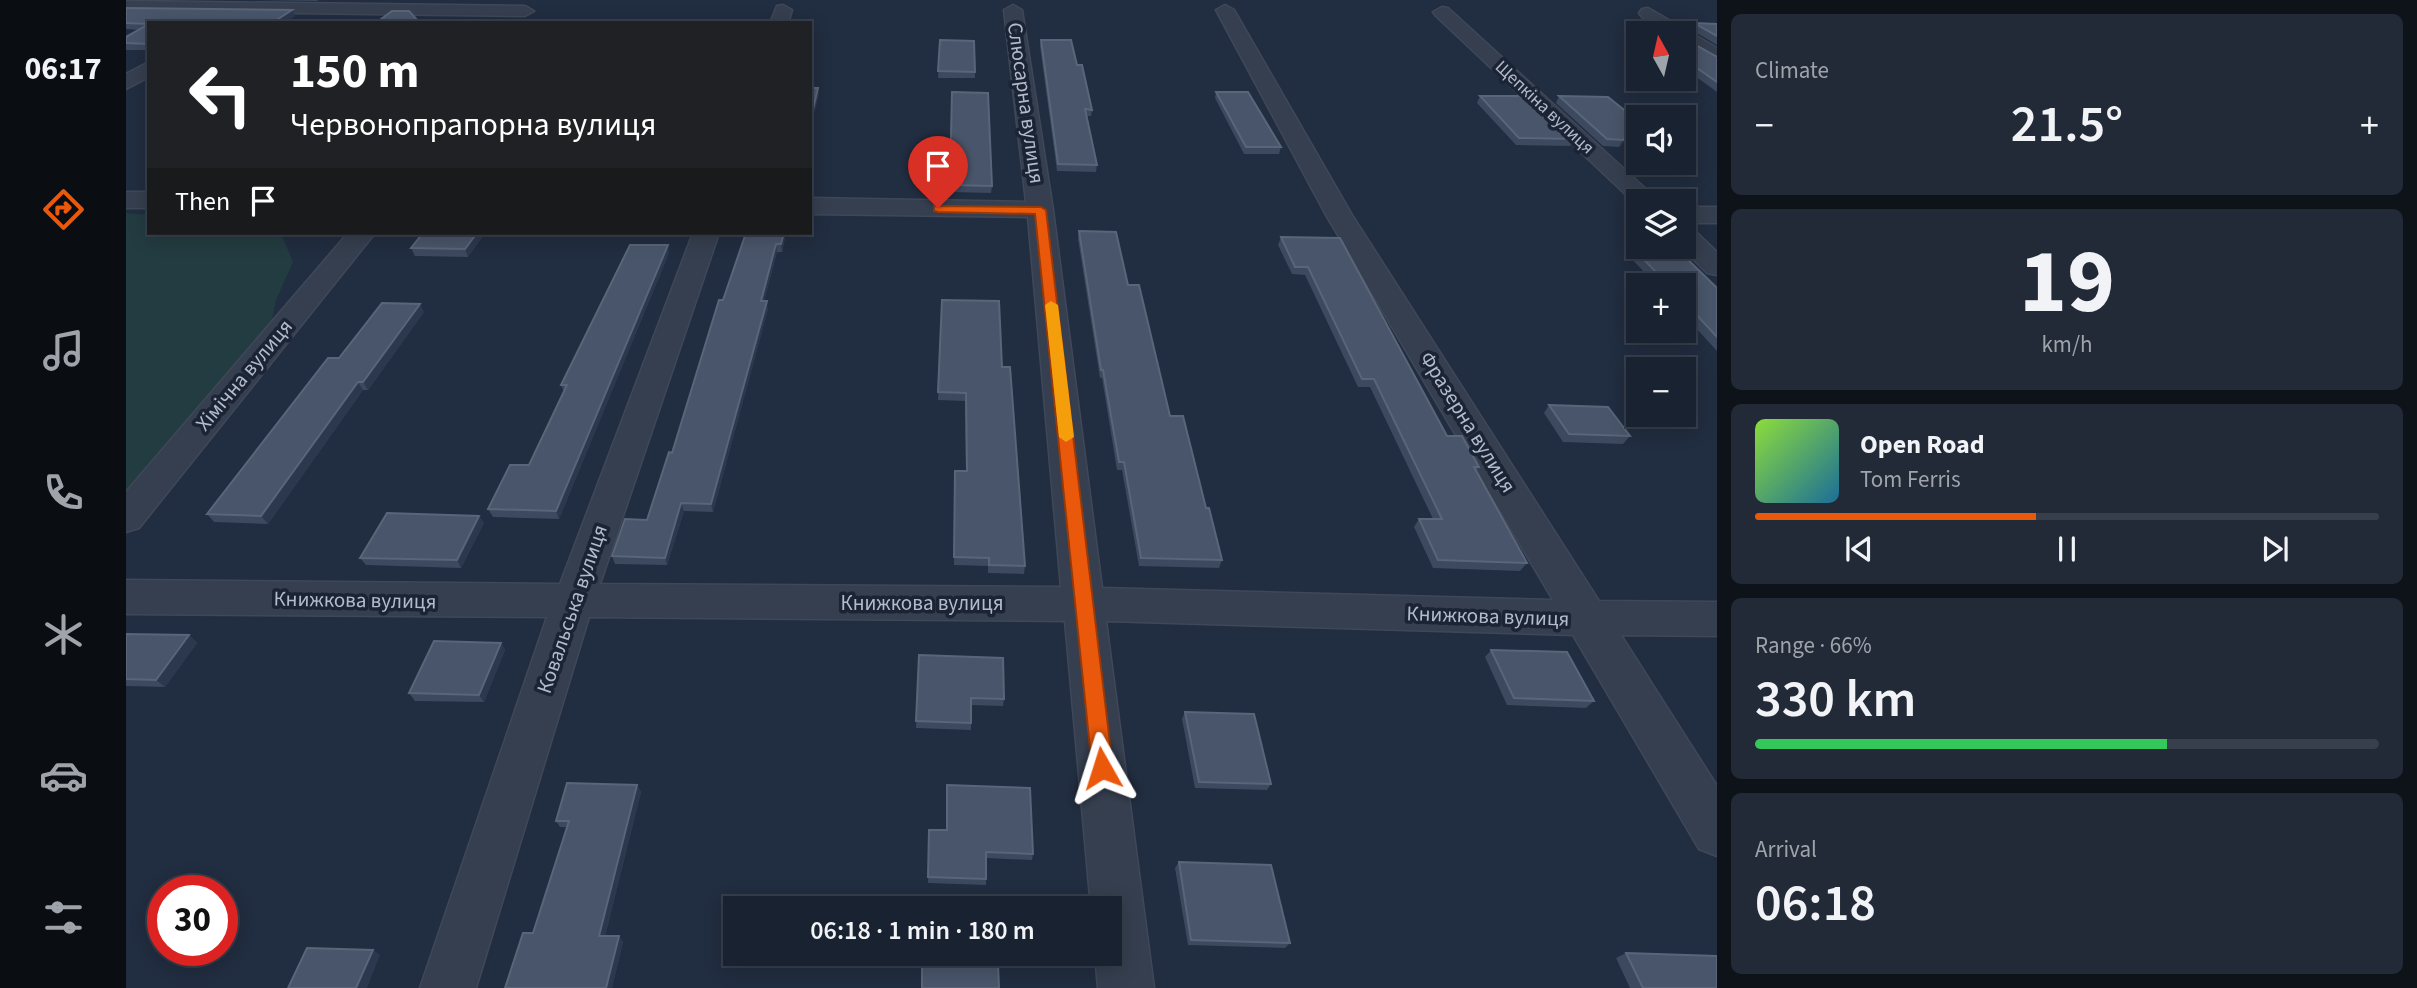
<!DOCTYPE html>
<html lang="en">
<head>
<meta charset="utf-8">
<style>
	body { margin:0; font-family:"Source Sans 3",sans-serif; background:#222a38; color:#f1f3f6; height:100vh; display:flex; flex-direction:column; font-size:26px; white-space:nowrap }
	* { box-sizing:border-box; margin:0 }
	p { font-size:23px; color:#9fa4ab }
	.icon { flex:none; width:38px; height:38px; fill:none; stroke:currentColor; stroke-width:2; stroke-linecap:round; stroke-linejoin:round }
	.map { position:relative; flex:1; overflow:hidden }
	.panel { display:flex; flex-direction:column; gap:14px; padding:14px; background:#0e131a; width:700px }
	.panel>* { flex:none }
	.top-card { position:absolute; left:21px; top:21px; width:665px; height:214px; border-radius:0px; box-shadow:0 4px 18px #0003,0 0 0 2px #373f4c; background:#202124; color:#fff; overflow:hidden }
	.needle { width:46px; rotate:352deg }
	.tools { position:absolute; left:1500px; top:21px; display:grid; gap:14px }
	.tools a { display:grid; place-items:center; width:70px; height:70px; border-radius:0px; background:#192230; box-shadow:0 4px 18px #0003,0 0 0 2px #373f4c; font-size:35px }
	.speed { position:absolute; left:21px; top:875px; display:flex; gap:14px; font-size:35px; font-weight:700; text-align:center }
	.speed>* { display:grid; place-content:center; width:91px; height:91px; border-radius:50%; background:#192230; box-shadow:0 4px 18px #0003,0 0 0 2px #373f4c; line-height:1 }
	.speed .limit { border:10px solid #d22; background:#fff; color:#111 }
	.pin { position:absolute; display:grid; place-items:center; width:60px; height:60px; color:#fff; margin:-72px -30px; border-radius:50% 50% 50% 0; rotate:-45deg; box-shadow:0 0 7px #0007 }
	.pin .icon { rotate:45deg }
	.me { position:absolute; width:77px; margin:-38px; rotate:354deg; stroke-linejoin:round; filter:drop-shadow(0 0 5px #0008) }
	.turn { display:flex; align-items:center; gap:24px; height:147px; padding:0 28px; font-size:32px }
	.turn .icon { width:91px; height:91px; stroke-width:2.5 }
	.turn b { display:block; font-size:49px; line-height:60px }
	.then { display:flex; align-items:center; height:66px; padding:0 28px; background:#0003; gap:14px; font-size:26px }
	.big { font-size:52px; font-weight:600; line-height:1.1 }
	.panel .card { flex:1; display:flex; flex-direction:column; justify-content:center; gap:10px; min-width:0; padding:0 24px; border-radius:10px; background:#222a38 }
	.panel .dial { align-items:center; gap:0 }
	.dial b { font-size:91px; line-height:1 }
	.song { display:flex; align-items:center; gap:21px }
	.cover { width:84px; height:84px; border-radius:10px; background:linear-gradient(135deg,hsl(90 70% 55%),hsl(200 70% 35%)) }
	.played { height:7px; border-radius:4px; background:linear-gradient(90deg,#ea580c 45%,#373f4c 45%) }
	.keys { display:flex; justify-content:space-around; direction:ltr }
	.heat { display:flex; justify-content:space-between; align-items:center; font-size:38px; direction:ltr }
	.charge { height:10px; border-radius:5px; background:linear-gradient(90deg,#34c759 66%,#373f4c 0) }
	.trip { position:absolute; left:597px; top:896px; width:399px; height:70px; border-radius:0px; background:#192230; box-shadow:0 4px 18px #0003,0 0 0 2px #373f4c; font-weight:600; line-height:70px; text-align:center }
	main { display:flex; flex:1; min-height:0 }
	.dock { display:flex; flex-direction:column; width:126px; justify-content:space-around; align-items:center; background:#0a0e13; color:#9fa4ab }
	.dock .icon { width:49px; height:49px }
	.dock .on { color:#ea580c }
	.dock b { font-size:32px; color:#f1f3f6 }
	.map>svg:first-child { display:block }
</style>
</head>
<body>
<main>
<nav class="dock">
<b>06:17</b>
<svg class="icon on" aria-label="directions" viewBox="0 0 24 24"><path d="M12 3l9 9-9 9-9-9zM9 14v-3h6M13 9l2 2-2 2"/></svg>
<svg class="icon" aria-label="music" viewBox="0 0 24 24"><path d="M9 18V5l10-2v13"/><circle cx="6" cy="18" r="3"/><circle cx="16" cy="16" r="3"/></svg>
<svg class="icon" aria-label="phone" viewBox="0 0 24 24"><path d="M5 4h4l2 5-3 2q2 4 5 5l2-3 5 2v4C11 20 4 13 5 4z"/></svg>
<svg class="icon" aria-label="climate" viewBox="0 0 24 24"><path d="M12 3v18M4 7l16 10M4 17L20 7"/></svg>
<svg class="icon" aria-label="car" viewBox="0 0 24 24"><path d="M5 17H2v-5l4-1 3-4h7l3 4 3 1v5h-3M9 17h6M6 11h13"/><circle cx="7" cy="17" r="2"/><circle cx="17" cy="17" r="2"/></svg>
<svg class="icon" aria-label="filters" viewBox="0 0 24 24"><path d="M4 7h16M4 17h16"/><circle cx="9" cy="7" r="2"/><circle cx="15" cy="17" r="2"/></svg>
</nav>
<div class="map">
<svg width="1591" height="988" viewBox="0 0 1591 988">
	<rect width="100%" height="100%" fill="#212d40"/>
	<path fill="#233c41" d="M 0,213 L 23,215 L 23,233 L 155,233 L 167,262 L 150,300 L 145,325 L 0,491 Z"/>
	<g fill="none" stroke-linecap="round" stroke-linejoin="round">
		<g stroke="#3f4858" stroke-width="3">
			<path id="street" d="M 0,1 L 399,6 L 408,11 L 399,16 L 0,11 Z
				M 657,5 L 666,10 L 662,23 L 644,23 L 651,6 Z
				M 887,5 L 896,10 L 927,210 L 976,588 L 1427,600 L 1200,215 L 1090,10 L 1099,5 L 1108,10 L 1226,215 L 1473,601 L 1591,602 L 1591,636 L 1495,635 L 1591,786 L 1591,856 L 1573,849 L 1447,635 L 980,621 L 1028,988 L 972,988 L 969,954 L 984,954 L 984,908 L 965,908 L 939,621 L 463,617 L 350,988 L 294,988 L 421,617 L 0,614 L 0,580 L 434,584 L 567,233 L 593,233 L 474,584 L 935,587 L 902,217 L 684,214 L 684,198 L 900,202 L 878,10 Z
				M 1316,7 L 1322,8 L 1533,201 L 1512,201 L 1512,206 L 1310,16 L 1307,12 Z
				M 1522,8 L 1591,48 L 1591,63 L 1558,44 L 1558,33 L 1542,33 L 1516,17 L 1513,13 L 1516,9 Z
				M 23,62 L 23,77 L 0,89 L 0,74 Z
				M 0,192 L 23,192 L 23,208 L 0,208 Z
				M 1558,207 L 1591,207 L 1591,223 L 1558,223 Z
				M 1558,227 L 1567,229 L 1591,252 L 1591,275 L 1581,273 L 1555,247 L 1558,247 Z
				M 222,233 L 249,233 L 13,528 L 0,532 L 0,492 Z"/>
		</g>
		<use href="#street" fill="#363f4f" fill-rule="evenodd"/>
	</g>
	<path fill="#3c495e" d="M 130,0 L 192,0 L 191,1 Z
		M 0,8 L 169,16 L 159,23 L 23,23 L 23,50 L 0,50 L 0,37 L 13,30 L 0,29 Z
		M 1504,22 L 1534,23 L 1546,29 L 1559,29 L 1561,40 L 1591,57 L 1591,92 L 1558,68 L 1558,33 L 1512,33 L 1512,36 L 1501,28 Z
		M 1568,23 L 1591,24 L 1591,45 L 1564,29 Z
		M 814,40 L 849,72 L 849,78 L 812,78 Z
		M 915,40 L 951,65 L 966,110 L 965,116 L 960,116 L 971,165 L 970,172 L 931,171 L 914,46 Z
		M 826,92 L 866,186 L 865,193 L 824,192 Z
		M 1090,92 L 1155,147 L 1153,154 L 1118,154 L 1089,98 Z
		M 1354,96 L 1448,139 L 1444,146 L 1390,145 L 1351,103 Z
		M 1433,96 L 1512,121 L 1512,125 L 1493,147 L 1477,146 L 1430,103 Z
		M 953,231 L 1002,285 L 1044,416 L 1080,508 L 1096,560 L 1093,568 L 1013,566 L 996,470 L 991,470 L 976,378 L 974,378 L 952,239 Z
		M 359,233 L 342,257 L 289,256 L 285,248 Z
		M 620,233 L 660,233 L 656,252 L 651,252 L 638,301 L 642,309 L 587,512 L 558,511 L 541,565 L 489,564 L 486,556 L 521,520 L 546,453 Z
		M 1155,237 L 1214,238 L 1321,436 L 1353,467 L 1350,472 L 1401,563 L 1394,571 L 1307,568 L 1288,527 L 1293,519 L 1307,519 L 1244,387 L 1232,387 L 1179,275 L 1166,274 L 1152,245 Z
		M 1508,249 L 1591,288 L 1591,351 L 1558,315 L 1558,285 L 1530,285 L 1503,256 Z
		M 543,253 L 433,519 L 367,517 L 362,509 L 403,465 L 438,392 L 435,385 Z
		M 816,300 L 876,367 L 899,566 L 898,574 L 862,573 L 862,566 L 828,565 L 829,471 L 840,471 L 839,401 L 812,400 Z
		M 298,312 L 242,390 L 237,390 L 142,524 L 88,522 L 81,514 L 213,358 Z
		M 1423,405 L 1504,436 L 1497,444 L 1437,442 L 1418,413 Z
		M 353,516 L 358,523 L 335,568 L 240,565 L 234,558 Z
		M 0,634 L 63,635 L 71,643 L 39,687 L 0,686 Z
		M 375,643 L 379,650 L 358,702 L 289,701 L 283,693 Z
		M 1365,650 L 1468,701 L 1460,708 L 1381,705 L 1359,657 Z
		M 793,655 L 878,699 L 877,706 L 845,705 L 845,730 L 790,728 Z
		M 1059,712 L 1145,784 L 1141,790 L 1069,788 L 1056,719 Z
		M 511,785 L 515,792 L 479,936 L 493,936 L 497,942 L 486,988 L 379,988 L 407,933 L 441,827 L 434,827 L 430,821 Z
		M 803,830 L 907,854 L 906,860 L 860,858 L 860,885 L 802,883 Z
		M 1053,862 L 1164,943 L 1159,948 L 1062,945 L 1049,868 Z
		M 1500,953 L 1591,988 L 1504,988 L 1490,958 Z"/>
	<path fill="#2c384d" d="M 166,10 L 169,16 L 159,23 L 150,23 L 149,21 Z
		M 692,88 L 693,95 L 684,131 L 684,122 Z
		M 1512,124 L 1510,129 L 1493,147 L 1497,140 Z
		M 351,233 L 359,233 L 342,257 L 339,249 Z
		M 658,233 L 660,233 L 656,252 L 655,244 Z
		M 650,244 L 651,252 L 636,309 L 635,301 Z
		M 542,245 L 543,253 L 433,519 L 430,511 Z
		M 641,301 L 642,309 L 587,512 L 585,504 Z
		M 294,304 L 298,312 L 242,390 L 237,382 Z
		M 232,382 L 237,390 L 142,524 L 135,516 Z
		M 555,503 L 558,511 L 541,565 L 539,558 Z
		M 353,516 L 358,523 L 335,568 L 331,560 Z
		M 63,635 L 71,643 L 39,687 L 30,680 Z
		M 375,643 L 379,650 L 358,702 L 353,695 Z
		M 511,785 L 515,792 L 478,941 L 473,936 Z
		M 493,936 L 497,942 L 486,988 L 480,988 Z
		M 247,950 L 254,955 L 241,988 L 230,988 Z"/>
	<path fill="#49556a" stroke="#596579" stroke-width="2" d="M 0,8 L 166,10 L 149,21 L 143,21 L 141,23 L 23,24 L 0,23 Z
		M 266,11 L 283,11 L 293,22 L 250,23 Z
		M 1504,22 L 1534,23 L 1546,29 L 1559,29 L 1561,40 L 1591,57 L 1591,82 L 1558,59 L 1558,33 L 1521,33 Z
		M 1568,23 L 1591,24 L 1591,36 Z
		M 23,24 L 23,44 L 0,43 L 0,37 Z
		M 814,40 L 848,41 L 849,72 L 812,71 Z
		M 915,40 L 945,40 L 951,65 L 956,65 L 966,110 L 959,109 L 971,165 L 932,164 Z
		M 684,88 L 692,88 L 684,122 Z
		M 826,92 L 862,93 L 866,186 L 824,185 Z
		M 1090,92 L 1122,92 L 1155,147 L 1120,147 Z
		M 1354,96 L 1402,96 L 1448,139 L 1393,138 Z
		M 1433,96 L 1482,97 L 1512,121 L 1512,124 L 1497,140 L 1481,139 Z
		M 953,231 L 990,232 L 1002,285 L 1013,285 L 1044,416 L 1057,416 L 1080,508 L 1083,508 L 1096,560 L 1015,558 L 998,462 L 993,462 L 977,370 L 975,370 Z
		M 297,233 L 351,233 L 339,249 L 285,248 Z
		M 620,233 L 658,233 L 655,244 L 650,244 L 635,301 L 641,301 L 585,504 L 555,503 L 539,558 L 486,556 L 499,519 L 521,520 L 543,452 L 546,453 L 593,300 L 597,300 Z
		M 1155,237 L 1214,238 L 1321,436 L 1336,436 L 1353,467 L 1348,467 L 1401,563 L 1312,560 L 1293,519 L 1316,519 L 1248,379 L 1236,379 L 1182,267 L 1169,267 Z
		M 504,245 L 542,245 L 430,511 L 362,509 L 384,465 L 403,465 L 441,385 L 435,385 Z
		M 1508,249 L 1551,249 L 1591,288 L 1591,337 L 1558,301 L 1558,285 L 1542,285 Z
		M 816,300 L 873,301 L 876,367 L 884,367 L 899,566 L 863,565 L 863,558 L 828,557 L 829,471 L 841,471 L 840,393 L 812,392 Z
		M 256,303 L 294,304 L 237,382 L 232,382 L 135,516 L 81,514 L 202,358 L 213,358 Z
		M 1423,405 L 1482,407 L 1504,436 L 1443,434 Z
		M 261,513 L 353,516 L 331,560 L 234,558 Z
		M 0,634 L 63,635 L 30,680 L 0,679 Z
		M 308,641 L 375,643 L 353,695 L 283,693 Z
		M 1365,650 L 1441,652 L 1468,701 L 1388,698 Z
		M 793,655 L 877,658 L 878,699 L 845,698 L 845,723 L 790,721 Z
		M 1059,712 L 1128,714 L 1145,784 L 1073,782 Z
		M 441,783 L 511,785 L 473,936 L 493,936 L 480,988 L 379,988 L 397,933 L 407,933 L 443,821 L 430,821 Z
		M 821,785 L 904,788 L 907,854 L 860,852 L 860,879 L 802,877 L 803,830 L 821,830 Z
		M 1053,862 L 1145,865 L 1164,943 L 1065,940 Z
		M 181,948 L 247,950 L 230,988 L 162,988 Z
		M 1500,953 L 1591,956 L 1591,988 L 1517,988 Z
		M 796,961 L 872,964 L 873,988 L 796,988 Z"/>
	<path fill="#ea580c" stroke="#983908" stroke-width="2" d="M 808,206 L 915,207 L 920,210 L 987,768 L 984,775 L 976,778 L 969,775 L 966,768 L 909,214 L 812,212 L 808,211 Z"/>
	<path fill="#f59e0b" d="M 925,301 L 932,305 L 948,437 L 940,442 L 933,437 L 919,305 Z"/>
	<g text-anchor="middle" stroke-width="7" stroke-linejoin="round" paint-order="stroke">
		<g font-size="18" fill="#b2bacb" stroke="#1b2434">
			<text transform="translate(1419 107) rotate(43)" y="6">Щепкіна вулиця</text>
		</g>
		<g font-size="21" fill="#b2bacb" stroke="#1b2434">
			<text transform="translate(900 103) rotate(82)" y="7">Слюсарна вулиця</text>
			<text transform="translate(118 375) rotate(-50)" y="7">Хімічна вулиця</text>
			<text transform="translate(1342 422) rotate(58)" y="7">Фразерна вулиця</text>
			<text transform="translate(229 600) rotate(1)" y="7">Книжкова вулиця</text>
			<text x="796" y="610">Книжкова вулиця</text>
			<text transform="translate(446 609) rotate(-71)" y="7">Ковальська вулиця</text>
			<text transform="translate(1362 616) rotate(2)" y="7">Книжкова вулиця</text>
		</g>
	</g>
</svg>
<div class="tools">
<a><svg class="needle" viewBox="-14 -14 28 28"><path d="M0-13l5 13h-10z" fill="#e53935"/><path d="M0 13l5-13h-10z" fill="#9fa4ab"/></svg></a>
<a><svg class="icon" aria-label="sound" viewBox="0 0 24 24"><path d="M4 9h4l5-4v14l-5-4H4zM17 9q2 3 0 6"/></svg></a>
<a><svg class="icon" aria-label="layers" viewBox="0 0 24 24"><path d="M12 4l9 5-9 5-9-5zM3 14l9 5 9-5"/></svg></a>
<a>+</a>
<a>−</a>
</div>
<div class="speed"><div class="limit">30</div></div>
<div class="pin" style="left:812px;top:208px;background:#d93025"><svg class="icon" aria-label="arrive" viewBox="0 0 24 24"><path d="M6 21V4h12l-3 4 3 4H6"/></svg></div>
<svg class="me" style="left:976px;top:768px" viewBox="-20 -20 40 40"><path d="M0-17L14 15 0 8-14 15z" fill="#ea580c" stroke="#fff" stroke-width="4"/></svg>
<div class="trip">06:18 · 1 min · 180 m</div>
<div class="top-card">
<div class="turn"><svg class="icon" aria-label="left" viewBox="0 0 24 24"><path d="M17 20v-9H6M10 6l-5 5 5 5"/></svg><div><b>150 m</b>Червонопрапорна вулиця</div></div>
<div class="then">Then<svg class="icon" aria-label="arrive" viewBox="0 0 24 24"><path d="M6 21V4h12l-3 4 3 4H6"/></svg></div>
</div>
</div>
<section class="panel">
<div class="card"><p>Climate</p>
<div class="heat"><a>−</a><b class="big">21.5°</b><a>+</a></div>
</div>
<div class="card dial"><b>19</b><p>km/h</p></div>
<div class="card">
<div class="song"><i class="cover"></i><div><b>Open Road</b><p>Tom Ferris</p></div></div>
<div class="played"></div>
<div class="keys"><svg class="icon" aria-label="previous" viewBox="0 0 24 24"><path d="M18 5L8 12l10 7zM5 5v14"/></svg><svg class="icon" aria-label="pause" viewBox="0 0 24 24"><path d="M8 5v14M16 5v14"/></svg><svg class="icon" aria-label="next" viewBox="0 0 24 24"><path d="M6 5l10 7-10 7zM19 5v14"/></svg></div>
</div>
<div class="card"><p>Range · 66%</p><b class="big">330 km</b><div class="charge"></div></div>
<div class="card"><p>Arrival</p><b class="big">06:18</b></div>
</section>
</main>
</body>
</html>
